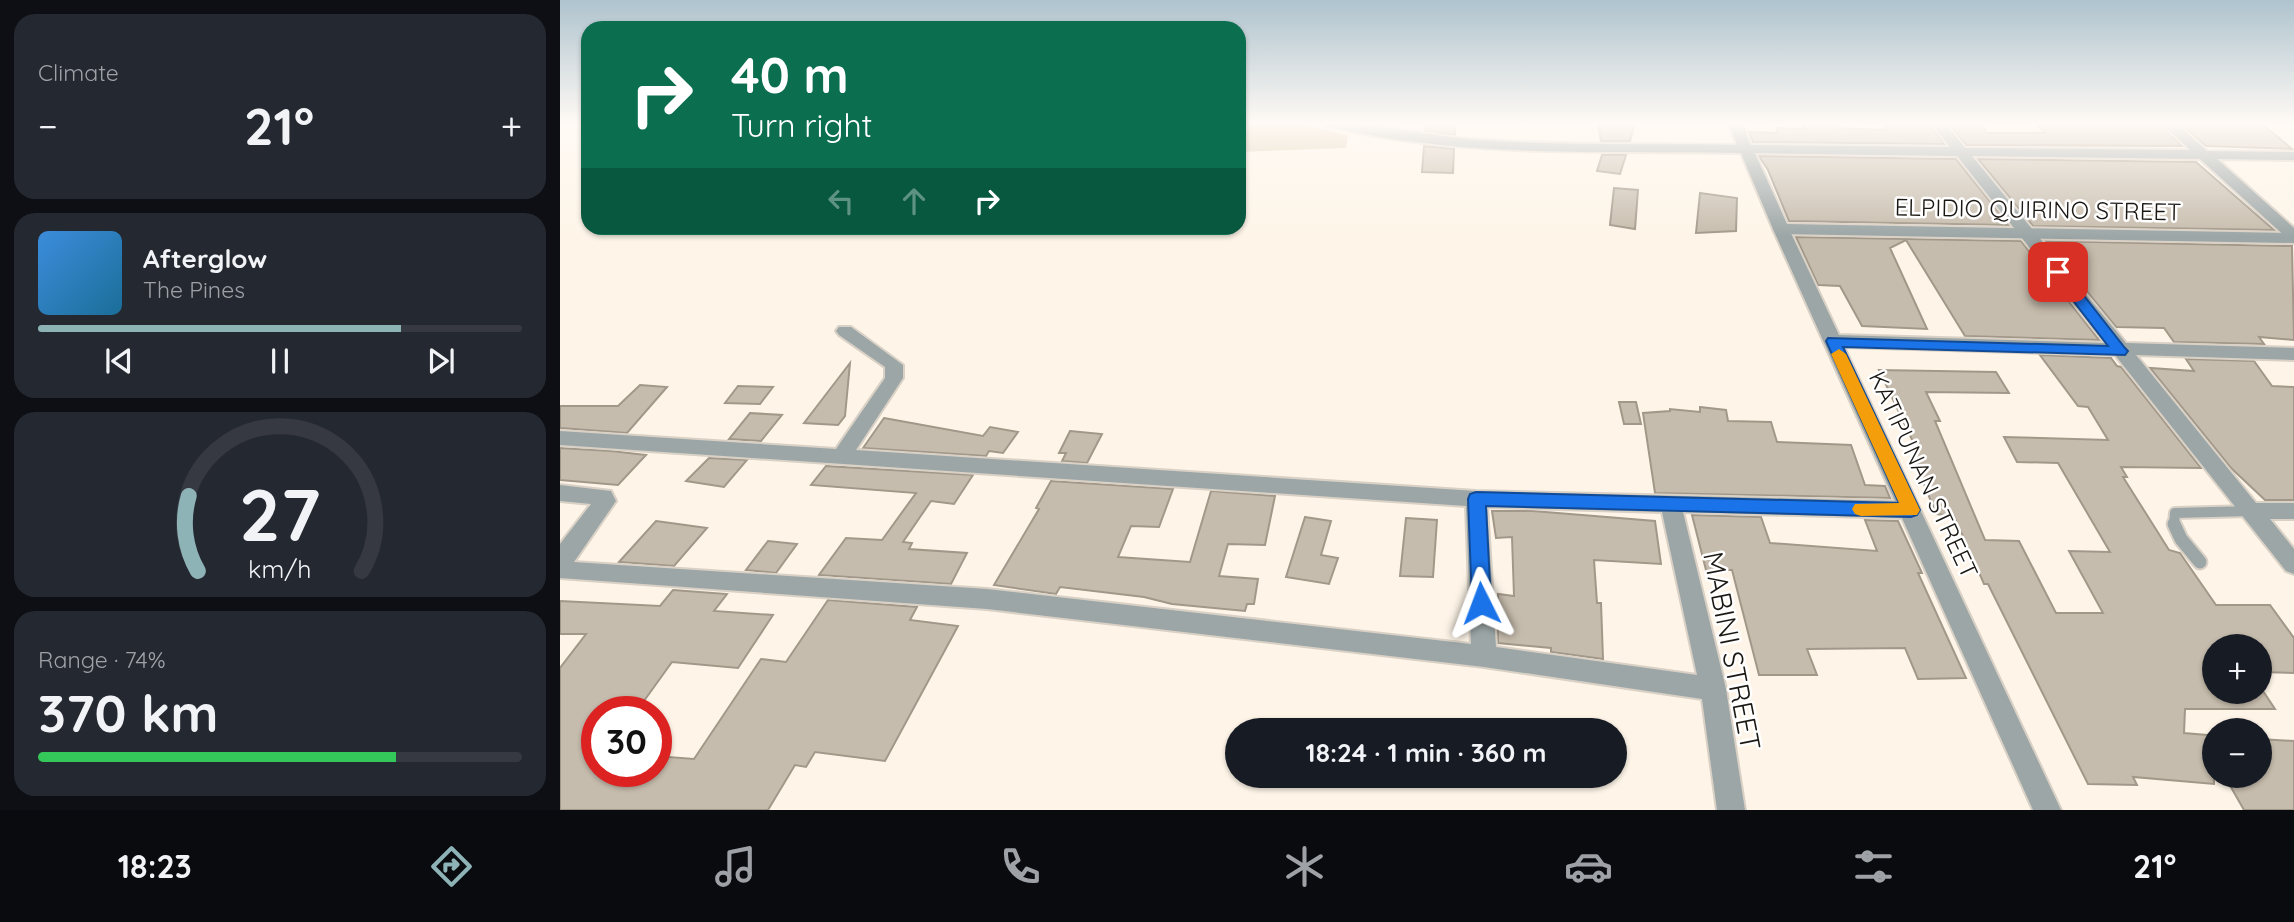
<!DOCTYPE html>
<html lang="en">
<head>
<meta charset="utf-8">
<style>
	body { margin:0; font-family:Quicksand,sans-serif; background:#242831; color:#f1f3f6; height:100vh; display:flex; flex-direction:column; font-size:26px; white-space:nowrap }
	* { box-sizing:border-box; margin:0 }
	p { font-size:23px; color:#9ea1a6 }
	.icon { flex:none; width:38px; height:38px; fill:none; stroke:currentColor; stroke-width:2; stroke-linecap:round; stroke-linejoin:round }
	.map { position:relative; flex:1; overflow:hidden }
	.details { display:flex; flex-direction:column; gap:14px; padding:14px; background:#0d0f14; width:560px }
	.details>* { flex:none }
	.banner { position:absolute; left:21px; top:21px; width:665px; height:214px; border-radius:21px; box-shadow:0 2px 5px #0004; background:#0b6e4f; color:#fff; overflow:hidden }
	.tools { position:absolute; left:1642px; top:634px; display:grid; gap:14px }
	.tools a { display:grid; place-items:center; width:70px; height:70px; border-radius:50%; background:#171b24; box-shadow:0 2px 5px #0004; font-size:35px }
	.speed { position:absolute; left:21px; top:696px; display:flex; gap:14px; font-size:35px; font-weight:700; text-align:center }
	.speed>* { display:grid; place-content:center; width:91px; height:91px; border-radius:50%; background:#171b24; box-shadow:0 2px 5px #0004; line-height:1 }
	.speed .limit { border:10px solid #d22; background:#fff; color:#111 }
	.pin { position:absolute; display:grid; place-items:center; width:60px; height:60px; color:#fff; margin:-30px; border-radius:14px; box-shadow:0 4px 10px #0006 }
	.me { position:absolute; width:77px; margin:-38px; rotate:357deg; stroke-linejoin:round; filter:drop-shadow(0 0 5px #0008) }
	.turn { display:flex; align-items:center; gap:24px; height:147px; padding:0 35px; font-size:32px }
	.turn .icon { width:91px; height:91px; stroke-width:2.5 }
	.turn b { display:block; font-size:49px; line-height:60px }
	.lanes { display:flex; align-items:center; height:66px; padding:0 35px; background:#0003; justify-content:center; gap:35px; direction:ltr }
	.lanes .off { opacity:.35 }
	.big { font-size:52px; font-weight:700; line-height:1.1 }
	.details .card { flex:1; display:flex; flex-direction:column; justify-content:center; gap:10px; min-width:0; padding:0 24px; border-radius:21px; background:#242831 }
	.details .dial { align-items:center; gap:0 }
	.dial svg { height:182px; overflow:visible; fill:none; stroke:#363941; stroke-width:7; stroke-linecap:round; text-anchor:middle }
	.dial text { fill:#f1f3f6; stroke:none }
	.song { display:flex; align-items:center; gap:21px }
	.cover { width:84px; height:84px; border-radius:10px; background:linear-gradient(135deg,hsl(210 70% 55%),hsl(200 70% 35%)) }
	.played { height:7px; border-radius:4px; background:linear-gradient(90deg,#8eb3b7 75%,#363941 75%) }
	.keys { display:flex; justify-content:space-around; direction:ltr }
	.heat { display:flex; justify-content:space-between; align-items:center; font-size:38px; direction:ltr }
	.charge { height:10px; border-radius:5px; background:linear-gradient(90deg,#34c759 74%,#363941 0) }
	.trip { position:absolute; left:665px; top:718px; width:402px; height:70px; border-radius:35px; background:#171b24; box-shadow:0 2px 5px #0004; font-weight:700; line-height:70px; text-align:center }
	.menu { display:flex; height:112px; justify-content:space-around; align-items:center; background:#090b0e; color:#9ea1a6 }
	.menu .icon { width:49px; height:49px }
	.menu .selected { color:#8eb3b7 }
	.menu b { font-size:32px; color:#f1f3f6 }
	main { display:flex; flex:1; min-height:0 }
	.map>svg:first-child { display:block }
</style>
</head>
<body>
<main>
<section class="details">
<div class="card"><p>Climate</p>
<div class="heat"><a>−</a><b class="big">21°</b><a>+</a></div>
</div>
<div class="card">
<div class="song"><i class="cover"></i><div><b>Afterglow</b><p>The Pines</p></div></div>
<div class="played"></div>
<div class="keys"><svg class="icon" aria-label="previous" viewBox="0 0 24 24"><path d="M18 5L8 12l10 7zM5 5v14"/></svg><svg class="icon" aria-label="pause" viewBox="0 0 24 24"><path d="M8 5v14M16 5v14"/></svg><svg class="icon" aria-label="next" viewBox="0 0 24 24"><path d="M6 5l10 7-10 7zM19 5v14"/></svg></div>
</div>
<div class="card dial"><svg viewBox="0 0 100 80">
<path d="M14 69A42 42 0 1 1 86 69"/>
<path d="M14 69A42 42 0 0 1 10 36" stroke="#8eb3b7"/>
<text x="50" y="56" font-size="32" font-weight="700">27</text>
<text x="50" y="72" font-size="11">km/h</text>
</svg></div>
<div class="card"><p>Range · 74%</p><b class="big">370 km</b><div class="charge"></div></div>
</section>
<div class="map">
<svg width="1734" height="810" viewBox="0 0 1734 810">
	<rect width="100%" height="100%" fill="#fef5e8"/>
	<path fill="#d8c5a7" d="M 679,123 L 740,123 L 788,135 L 786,148 L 679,152 Z"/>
	<path fill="#c6bcad" stroke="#a29889" stroke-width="2" d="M 866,123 L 895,123 L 895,135 L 865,131 Z
		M 1038,123 L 1075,123 L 1070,141 L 1041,141 Z
		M 1242,123 L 1273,124 L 1275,128 L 1327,130 L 1323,123 L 1368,123 L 1385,144 L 1193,142 L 1189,132 L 1218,133 L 1216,128 L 1245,129 Z
		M 1388,123 L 1420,123 L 1427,133 L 1485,133 L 1476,123 L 1598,123 L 1622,146 L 1406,145 Z
		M 1620,123 L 1701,123 L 1732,149 L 1646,146 Z
		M 864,146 L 894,149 L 893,173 L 862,172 Z
		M 1042,155 L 1066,155 L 1060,174 L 1037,171 Z
		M 1199,156 L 1396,159 L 1449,225 L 1229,221 L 1208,170 Z
		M 1418,159 L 1636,162 L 1714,230 L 1473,226 Z
		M 1054,188 L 1078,190 L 1075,229 L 1050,225 Z
		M 1140,193 L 1177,198 L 1176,231 L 1136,233 Z
		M 1236,237 L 1461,241 L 1539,340 L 1405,336 L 1346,240 L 1330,248 L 1367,329 L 1302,326 L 1280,286 L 1258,285 Z
		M 1486,241 L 1732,246 L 1734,340 L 1699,337 L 1704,344 L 1614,342 L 1604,328 L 1556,327 Z
		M 1480,355 L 1551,358 L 1557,366 L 1561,367 L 1641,468 L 1561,467 L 1567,477 L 1563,477 L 1609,550 L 1620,553 L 1656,605 L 1710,605 L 1734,638 L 1734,673 L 1699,672 L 1699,646 L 1654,646 L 1654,691 L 1703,691 L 1715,709 L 1625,709 L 1624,733 L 1647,735 L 1654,749 L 1654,784 L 1573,777 L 1577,785 L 1528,784 L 1428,584 L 1424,584 L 1394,516 L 1376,514 L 1349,446 L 1355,446 L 1319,370 L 1436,372 L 1449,393 L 1366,392 L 1380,421 L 1375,421 L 1425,540 L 1459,541 L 1496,613 L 1543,613 L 1509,551 L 1550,552 L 1498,463 L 1457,462 L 1444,437 L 1548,440 L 1528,407 L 1518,406 Z
		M 1626,359 L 1694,361 L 1712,386 L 1734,387 L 1734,500 L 1705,500 L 1671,468 L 1590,368 L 1634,371 Z
		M 290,363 L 285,416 L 278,425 L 244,423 Z
		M 80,385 L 107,387 L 67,433 L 0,428 L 0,406 L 58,406 Z
		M 178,386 L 213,387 L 200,404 L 165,403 Z
		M 1059,402 L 1076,402 L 1081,424 L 1064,424 Z
		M 1140,407 L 1166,410 L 1168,421 L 1211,422 L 1217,442 L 1291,445 L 1305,485 L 1325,486 L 1330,498 L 1095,493 L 1083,413 L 1110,411 L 1110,409 L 1140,412 Z
		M 190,413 L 222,415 L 201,441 L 169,439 Z
		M 324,418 L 423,436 L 430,427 L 458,432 L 443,453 L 429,451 L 426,456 L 303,448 Z
		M 510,431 L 542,434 L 527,463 L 502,461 L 506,453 L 499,453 Z
		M 0,448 L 51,451 L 86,455 L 58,485 L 0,480 Z
		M 149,458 L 187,460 L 164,487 L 126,481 Z
		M 266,466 L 413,475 L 394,504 L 371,501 L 343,542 L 352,543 L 349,549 L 407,553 L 391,584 L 259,575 L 286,538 L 322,540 L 356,493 L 251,485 Z
		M 491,481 L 613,489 L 599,527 L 571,526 L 558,557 L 630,562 L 651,491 L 715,496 L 705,545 L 668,544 L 659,576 L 698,579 L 694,604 L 687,604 L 685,611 L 612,604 L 584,597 L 500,587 L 496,594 L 434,585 L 479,509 L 476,508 Z
		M 932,511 L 973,511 L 1095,521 L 1101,564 L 1034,560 L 1037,603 L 1041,603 L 1043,659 L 991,652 L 991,648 L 938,643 L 938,594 L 954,596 L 952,537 L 936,538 Z
		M 1132,515 L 1201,517 L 1210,543 L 1317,551 L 1305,520 L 1338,521 L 1362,573 L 1358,573 L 1406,678 L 1358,679 L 1345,648 L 1247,649 L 1257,675 L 1199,675 L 1172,570 L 1146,570 Z
		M 745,517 L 771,521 L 761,555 L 778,558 L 769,584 L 726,577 Z
		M 846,518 L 877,520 L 873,577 L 840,576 Z
		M 96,521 L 147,528 L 114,566 L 59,562 Z
		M 208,541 L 237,544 L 216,573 L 186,570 Z
		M 113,590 L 167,594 L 154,611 L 213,615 L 178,668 L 112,662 L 76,712 L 37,712 L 37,772 L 96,772 L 96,756 L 134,759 L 201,659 L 226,662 L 268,600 L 357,607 L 350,620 L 398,626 L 325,761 L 255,752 L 246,767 L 235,765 L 208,810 L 0,810 L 0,668 L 26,634 L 0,634 L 0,601 L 100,606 Z
		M 1699,739 L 1734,741 L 1734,810 L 1684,810 L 1664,775 L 1699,775 Z"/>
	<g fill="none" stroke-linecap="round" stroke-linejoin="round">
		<g stroke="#dad1c6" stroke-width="14">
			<path id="service-far1" d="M 1614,525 L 1615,513 L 1690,511"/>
		</g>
		<g stroke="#dad1c6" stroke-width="17">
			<path id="service" d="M 1614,524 L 1621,539 L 1640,562"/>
		</g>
		<g stroke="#dad1c6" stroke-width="4">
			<path id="minor" d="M 1168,123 L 1182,123 L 1191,145 L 1390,147 L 1371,123 L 1385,123 L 1405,148 L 1630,150 L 1601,123 L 1616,123 L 1647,151 L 1734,152 L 1734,160 L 1657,159 L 1734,228 L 1734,241 L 1728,239 L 1640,159 L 1412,156 L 1566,343 L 1734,348 L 1734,360 L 1576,355 L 1696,503 L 1734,503 L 1734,519 L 1710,519 L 1734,549 L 1734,574 L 1726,571 L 1555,355 L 1284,347 L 1501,810 L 1473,810 L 1342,518 L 1123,512 L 1166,689 L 1185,810 L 1157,810 L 1142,699 L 924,667 L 427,609 L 0,578 L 0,544 L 31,504 L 0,501 L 0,485 L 51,491 L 56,501 L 14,562 L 427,589 L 911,644 L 906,506 L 0,445 L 0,431 L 276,449 L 325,378 L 325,367 L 279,335 L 276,331 L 279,327 L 291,327 L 343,365 L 343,378 L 296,450 L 916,491 L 1335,501 L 1213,229 L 1215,226 L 1221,224 L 1229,229 L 1279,335 L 1545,343 L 1397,156 L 1186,153 L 1179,149 ZM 927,507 L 1102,512 L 1137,675 L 936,647 Z"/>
		</g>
		<g stroke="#dad1c6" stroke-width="4">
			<path id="tertiary" d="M 765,123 C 818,123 871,137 924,140 C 1011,146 1099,143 1186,145 L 1193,149 L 1227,224 L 1734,233 L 1734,243 L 1221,234 L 1213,229 L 1181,153 C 1043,150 902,159 767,126 Z"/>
		</g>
		<use href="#service-far1" stroke="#9ca6a6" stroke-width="10"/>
		<use href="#service" stroke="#9ca6a6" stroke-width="13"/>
		<use href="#minor" fill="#9ca6a6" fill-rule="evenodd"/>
		<use href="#tertiary" fill="#9ca6a6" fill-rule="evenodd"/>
	</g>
	<linearGradient id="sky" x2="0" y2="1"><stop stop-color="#afc3ce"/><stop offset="0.52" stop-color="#fffaf5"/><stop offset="1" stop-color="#fffaf5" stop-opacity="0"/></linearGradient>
	<rect width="1734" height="237" fill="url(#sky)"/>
	<path fill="#1a73e8" stroke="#114b97" stroke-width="2" d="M 1498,268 L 1503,269 L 1565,348 L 1568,351 L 1565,355 L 1283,347 L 1360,510 L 1357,515 L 1351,517 L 926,506 L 931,603 L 928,609 L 921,612 L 914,609 L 912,603 L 908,499 L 910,494 L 916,492 L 1339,503 L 1266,341 L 1268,338 L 1548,346 L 1491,272 Z"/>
	<path fill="#f59e0b" d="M 1279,349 L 1286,354 L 1360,510 L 1357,515 L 1301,516 L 1295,514 L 1292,509 L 1295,504 L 1339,503 L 1271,354 Z"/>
	<g text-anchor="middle" stroke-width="5" stroke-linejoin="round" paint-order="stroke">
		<g font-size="24" fill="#1b1712" stroke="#fff">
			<text transform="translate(1478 210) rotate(1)" y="8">ELPIDIO QUIRINO STREET</text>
			<text transform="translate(1363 475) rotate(65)" y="8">KATIPUNAN STREET</text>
		</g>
		<g font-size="28" fill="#1b1712" stroke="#fff">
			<text transform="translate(1172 651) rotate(79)" y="10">MABINI STREET</text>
		</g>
	</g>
</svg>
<div class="tools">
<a>+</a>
<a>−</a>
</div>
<div class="speed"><div class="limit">30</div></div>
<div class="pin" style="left:1498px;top:272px;background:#d93025"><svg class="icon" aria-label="arrive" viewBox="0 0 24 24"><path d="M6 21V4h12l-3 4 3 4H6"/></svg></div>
<svg class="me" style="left:921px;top:603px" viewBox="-20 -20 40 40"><path d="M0-17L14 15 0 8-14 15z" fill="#1a73e8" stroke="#fff" stroke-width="4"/></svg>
<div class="trip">18:24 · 1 min · 360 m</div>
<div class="banner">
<div class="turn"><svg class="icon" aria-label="right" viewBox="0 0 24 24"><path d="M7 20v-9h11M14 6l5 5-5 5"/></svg><div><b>40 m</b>Turn right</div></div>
<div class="lanes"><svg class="icon off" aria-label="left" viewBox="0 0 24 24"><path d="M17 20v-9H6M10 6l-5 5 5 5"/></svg><svg class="icon off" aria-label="ahead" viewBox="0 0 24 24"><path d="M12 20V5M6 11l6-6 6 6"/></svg><svg class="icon" aria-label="right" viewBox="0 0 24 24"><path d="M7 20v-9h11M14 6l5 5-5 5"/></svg></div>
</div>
</div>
</main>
<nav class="menu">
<b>18:23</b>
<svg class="icon selected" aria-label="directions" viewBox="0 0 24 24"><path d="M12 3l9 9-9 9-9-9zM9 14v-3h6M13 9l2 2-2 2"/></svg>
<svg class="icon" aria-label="music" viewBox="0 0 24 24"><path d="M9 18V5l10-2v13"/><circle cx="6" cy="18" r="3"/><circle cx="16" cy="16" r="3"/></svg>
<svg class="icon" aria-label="phone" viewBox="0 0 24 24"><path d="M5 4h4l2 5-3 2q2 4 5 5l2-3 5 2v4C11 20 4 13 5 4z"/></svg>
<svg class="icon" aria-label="climate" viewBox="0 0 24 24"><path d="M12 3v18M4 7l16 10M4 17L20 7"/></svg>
<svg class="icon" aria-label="car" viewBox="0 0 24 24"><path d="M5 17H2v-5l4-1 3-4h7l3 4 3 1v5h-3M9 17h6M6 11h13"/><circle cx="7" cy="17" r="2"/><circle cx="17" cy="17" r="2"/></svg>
<svg class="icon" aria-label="filters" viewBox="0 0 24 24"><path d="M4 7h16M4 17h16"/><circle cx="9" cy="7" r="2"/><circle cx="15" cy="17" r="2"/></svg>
<b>21°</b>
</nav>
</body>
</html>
